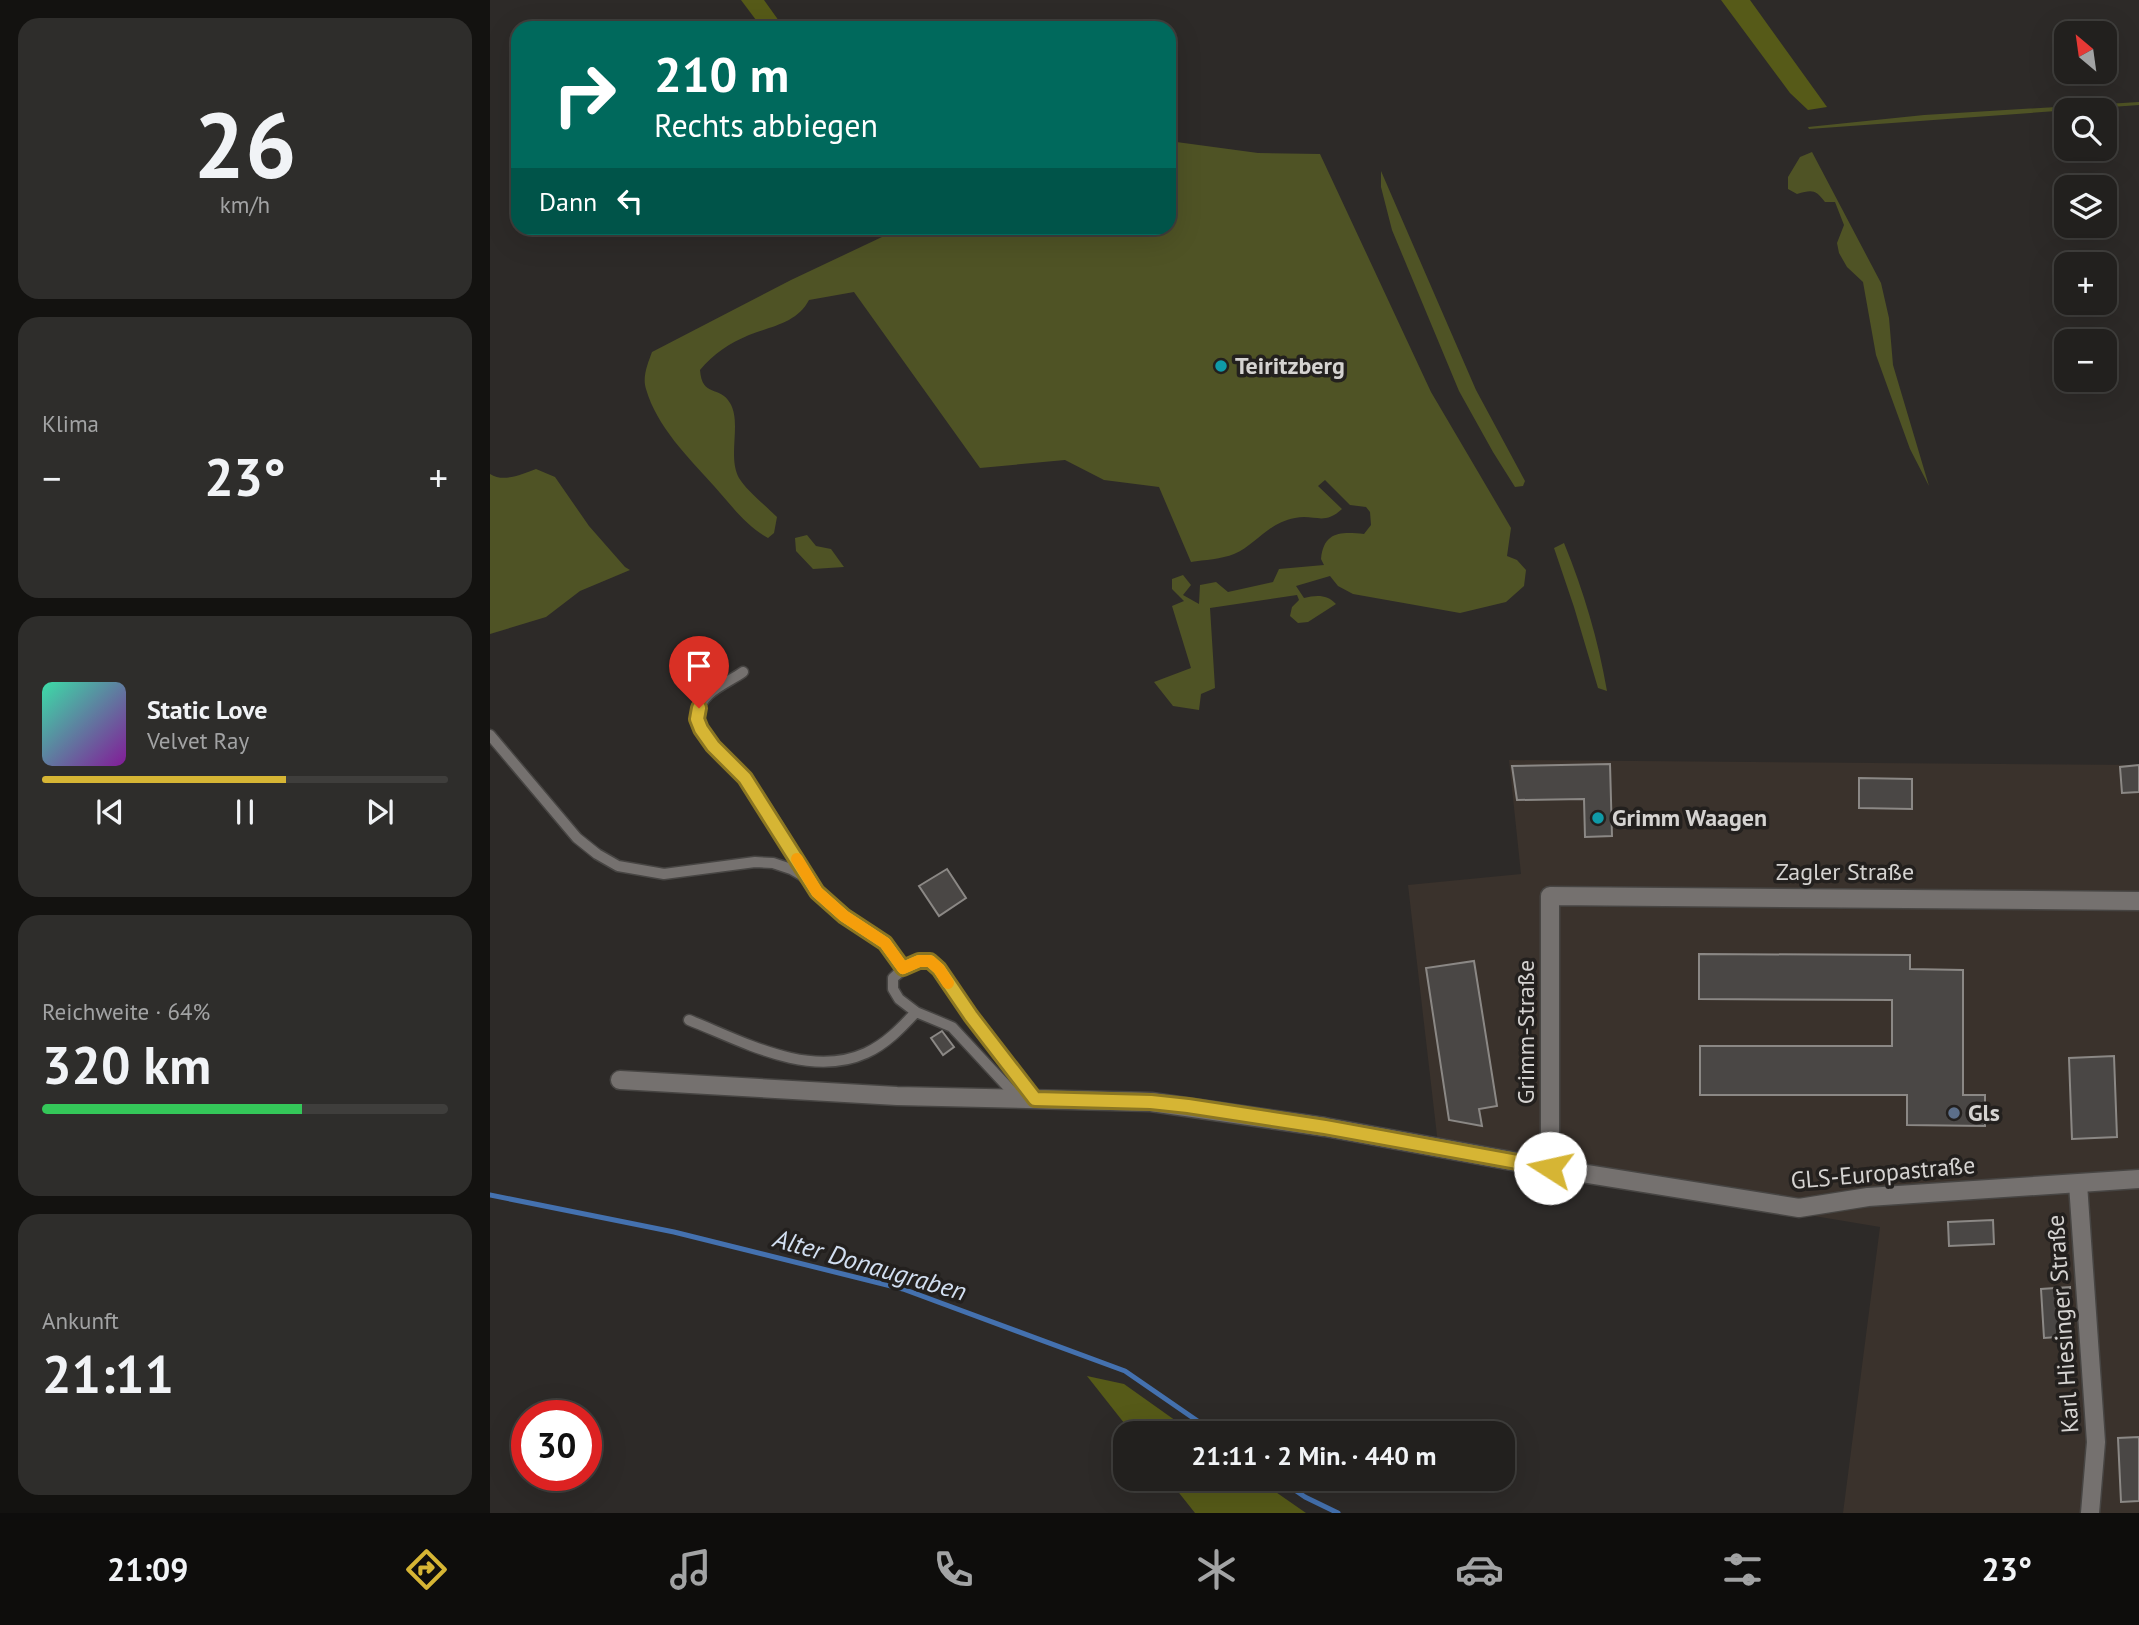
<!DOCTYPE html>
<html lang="de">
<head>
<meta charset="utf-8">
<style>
	body { margin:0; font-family:"PT Sans",sans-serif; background:#2e2d2b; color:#f1f3f6; height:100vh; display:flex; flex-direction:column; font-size:26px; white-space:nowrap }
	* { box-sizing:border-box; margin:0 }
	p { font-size:23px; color:#a2a3a4 }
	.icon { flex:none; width:38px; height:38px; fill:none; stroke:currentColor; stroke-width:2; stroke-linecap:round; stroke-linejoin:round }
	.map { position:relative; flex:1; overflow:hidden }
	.sheet { display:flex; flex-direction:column; gap:18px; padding:18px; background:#131210; width:490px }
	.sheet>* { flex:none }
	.banner { position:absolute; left:21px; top:21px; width:665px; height:214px; border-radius:21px; box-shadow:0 7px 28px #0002,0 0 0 2px #3f3e3c; background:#00695c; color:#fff; overflow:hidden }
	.needle { width:46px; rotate:331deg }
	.controls { position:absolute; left:1564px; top:21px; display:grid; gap:14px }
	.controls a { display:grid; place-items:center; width:63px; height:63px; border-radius:14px; background:#22201e; box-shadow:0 7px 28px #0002,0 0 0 2px #3f3e3c; font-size:35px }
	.speed { position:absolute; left:21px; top:1400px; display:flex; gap:14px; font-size:35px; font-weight:700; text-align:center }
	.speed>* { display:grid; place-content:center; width:91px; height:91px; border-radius:50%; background:#22201e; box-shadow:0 7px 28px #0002,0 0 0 2px #3f3e3c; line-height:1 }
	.speed .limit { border:10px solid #d22; background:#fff; color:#111 }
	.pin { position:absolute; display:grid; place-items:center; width:60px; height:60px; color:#fff; margin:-72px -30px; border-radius:50% 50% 50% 0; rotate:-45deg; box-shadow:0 0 7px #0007 }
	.pin .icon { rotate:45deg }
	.me { position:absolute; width:77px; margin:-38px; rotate:280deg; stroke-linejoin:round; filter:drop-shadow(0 0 5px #0008) }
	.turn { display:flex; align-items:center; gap:24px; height:147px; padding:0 28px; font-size:32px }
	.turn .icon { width:91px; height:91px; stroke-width:2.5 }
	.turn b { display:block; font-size:49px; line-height:60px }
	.then { display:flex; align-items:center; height:66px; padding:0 28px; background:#0003; gap:14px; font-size:26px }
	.big { font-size:52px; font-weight:600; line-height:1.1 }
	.sheet .widget { flex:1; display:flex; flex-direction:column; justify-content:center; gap:10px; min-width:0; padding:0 24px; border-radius:21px; background:#2e2d2b }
	.sheet .dial { align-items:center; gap:0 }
	.dial b { font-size:91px; line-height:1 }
	.song { display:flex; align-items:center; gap:21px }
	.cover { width:84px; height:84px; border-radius:10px; background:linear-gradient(135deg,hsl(160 70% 55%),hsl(290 70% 35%)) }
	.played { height:7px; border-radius:4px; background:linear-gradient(90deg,#d6b534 60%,#3f3e3c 60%) }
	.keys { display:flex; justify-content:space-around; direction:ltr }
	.heat { display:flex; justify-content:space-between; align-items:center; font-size:38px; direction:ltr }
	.charge { height:10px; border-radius:5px; background:linear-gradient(90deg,#34c759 64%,#3f3e3c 0) }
	.trip { position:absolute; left:623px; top:1421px; width:402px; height:70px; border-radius:21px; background:#22201e; box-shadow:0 7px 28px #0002,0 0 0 2px #3f3e3c; font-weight:600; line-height:70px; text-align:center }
	.dock { display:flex; height:112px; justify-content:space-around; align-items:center; background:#0e0d0c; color:#a2a3a4 }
	.dock .icon { width:49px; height:49px }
	.dock .on { color:#d6b534 }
	.dock b { font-size:32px; color:#f1f3f6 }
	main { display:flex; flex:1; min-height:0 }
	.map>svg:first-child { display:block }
</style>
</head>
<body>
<main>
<section class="sheet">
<div class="widget dial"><b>26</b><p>km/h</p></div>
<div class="widget"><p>Klima</p>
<div class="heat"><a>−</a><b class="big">23°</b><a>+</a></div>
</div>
<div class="widget">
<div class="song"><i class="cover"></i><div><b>Static Love</b><p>Velvet Ray</p></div></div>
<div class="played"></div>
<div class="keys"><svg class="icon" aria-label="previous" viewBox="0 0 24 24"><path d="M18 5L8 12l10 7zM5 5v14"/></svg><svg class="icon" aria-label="pause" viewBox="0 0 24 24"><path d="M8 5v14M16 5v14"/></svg><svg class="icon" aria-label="next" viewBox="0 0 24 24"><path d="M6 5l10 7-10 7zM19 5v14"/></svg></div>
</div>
<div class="widget"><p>Reichweite · 64%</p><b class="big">320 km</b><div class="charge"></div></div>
<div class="widget"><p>Ankunft</p><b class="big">21:11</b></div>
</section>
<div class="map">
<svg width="1649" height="1513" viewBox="0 0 1649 1513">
	<rect width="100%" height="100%" fill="#2d2a28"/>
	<path fill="#3a322c" d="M 1019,760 L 1649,765 L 1649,1513 L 1353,1513 L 1390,1227 L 949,1153 L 918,885 L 1031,874 Z"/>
	<path fill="#4f5325" d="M 1649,102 L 1649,105 L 1319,129 L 1318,127 L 1434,115 Z
		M 679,141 L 768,153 L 830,154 L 941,392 L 1021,528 L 1017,556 L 1027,560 L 1036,570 L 1034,586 L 1016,602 L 970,613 L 863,594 L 848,586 L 840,576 L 806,586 L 814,598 C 826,595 837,594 846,604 L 818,622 L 808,623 L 800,616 L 802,607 L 809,600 L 807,595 L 720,608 L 725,688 L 711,694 L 709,710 L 683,706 L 664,682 L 701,668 L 682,606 L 694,601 L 682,589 L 682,579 L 693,575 L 701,585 L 693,595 L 709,604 L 710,585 L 726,582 L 738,592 L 783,582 L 789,569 L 834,565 L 831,559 C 834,531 851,532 874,534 L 881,525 L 880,512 L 876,507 L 860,505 L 835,480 L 828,486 L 852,509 C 834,526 825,514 805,518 C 777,523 766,545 744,554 C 732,559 714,560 701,562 L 669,487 L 614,480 L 575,460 L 490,468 L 364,292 L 319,300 C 307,323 282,326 259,335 C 240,343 223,354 210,370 C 212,398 230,385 240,403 C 252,423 237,456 249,478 C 256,490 276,506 287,517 L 284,533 L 278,538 C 256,526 241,505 224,486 C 198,457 167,427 156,389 C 152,377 158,363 162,352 L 301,280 L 411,228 L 679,228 Z
		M 1322,152 L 1391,283 L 1399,318 L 1403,365 L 1439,486 L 1420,449 L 1386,355 L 1373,282 L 1357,267 L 1349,253 L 1347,243 L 1354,225 L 1345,202 L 1335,202 C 1325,189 1322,190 1307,194 L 1298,189 L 1298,177 L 1310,157 Z
		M 891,171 L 986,390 L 1035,481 L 1033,486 L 1025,487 L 1003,452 L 969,391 L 902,230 L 891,187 Z
		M 46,469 L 65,477 L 99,526 L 135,567 L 140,570 L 90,591 L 56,617 L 0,634 L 0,474 C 14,483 32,474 46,469 Z
		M 317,535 L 326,546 L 341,549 L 354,567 L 323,569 L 306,551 L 305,538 Z
		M 1074,543 C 1094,592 1108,639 1117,691 L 1108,688 L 1084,607 L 1064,548 Z"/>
	<path fill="#565a18" d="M 251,0 L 274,0 L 294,28 L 272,28 Z
		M 1231,0 L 1260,0 L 1337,107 L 1318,110 L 1300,93 Z
		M 597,1376 L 634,1384 L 703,1433 L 642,1433 Z
		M 678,1479 L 767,1479 L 816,1513 L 705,1513 Z"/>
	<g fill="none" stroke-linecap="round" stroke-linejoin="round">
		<path stroke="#4471af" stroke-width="5" d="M 0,1195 L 184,1232 L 413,1289 L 635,1371 L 725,1433
			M 789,1479 L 815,1497 L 848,1513"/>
	</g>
	<path fill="#4a4745" stroke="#8b8885" stroke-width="2" d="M 1120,764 L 1122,836 L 1095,837 L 1094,799 L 1027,800 L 1022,766 Z
		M 1649,765 L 1649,792 L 1632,793 L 1630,767 Z
		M 1369,778 L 1422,779 L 1422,809 L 1369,808 Z
		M 457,869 L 476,898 L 449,916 L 429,886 Z
		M 1209,954 L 1420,955 L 1420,969 L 1473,970 L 1473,1095 L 1495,1095 L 1495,1126 L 1417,1125 L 1417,1095 L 1210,1095 L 1210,1046 L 1402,1046 L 1402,1000 L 1209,999 Z
		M 984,961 L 1007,1106 L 989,1109 L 992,1126 L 959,1120 L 936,968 Z
		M 452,1031 L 464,1047 L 453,1055 L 441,1038 Z
		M 1624,1056 L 1627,1137 L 1582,1139 L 1579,1058 Z
		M 1503,1220 L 1504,1244 L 1459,1246 L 1458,1222 Z
		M 1580,1287 L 1582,1336 L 1554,1338 L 1551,1289 Z
		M 1649,1437 L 1649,1501 L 1631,1502 L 1628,1438 Z"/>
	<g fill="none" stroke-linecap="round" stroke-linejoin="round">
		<g stroke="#474543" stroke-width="13">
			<path id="service" d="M 253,672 C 236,684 210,692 208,715 C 207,730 223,746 233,756 C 240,764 249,771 256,779 C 280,810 300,846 320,880
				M 0,735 L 87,838 L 107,854 L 128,866 L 174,874 L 265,862 L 283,863 L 301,869 L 313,876 L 354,916 L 395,943 L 413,969
				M 199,1020 C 252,1041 319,1079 376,1053 C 396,1044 411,1028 426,1012
				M 529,1099 L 462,1027 L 426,1012 L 409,999 L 403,989 L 403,978 C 414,967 425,962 440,961 L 449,969 L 481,1015 L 545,1099"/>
		</g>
		<g stroke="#474543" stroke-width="21">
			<path id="minor" d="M 130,1080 L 407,1096 L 661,1102 L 835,1127 L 1060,1168 L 1309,1208 L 1378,1197 L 1649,1179
				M 1060,1168 L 1060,896 L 1649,901
				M 1588,1184 L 1606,1442 L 1600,1513"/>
		</g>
		<use href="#service" stroke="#75716f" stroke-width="10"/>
		<use href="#minor" stroke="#75716f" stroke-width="18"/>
	</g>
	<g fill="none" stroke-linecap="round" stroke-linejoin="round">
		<g stroke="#8b7622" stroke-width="18">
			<path id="route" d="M 209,708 L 207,719 L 211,729 L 223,746 L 255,778 L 327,892 L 354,916 L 395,943 L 413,968 L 429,961 L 440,961 L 449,969 L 481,1016 L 545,1099 L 661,1102 L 698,1106 L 835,1127 L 1060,1168"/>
		</g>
		<use href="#route" stroke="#d6b534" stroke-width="12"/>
		<path stroke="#f59e0b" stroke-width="12" d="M 307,859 L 327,892 L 354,916 L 395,943 L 413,968 L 429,961 L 440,961 L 449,969 L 458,983"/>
	</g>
	<g fill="#0f9aa8" stroke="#23201e" stroke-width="2.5">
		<circle cx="731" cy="366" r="7"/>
		<circle cx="1108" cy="818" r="7"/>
	</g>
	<circle fill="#5c6f8a" stroke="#23201e" stroke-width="2.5" cx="1464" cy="1113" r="7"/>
	<g text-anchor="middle" stroke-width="7" stroke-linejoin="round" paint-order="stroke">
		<g font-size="24" font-weight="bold" fill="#d5d3d1" stroke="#23201e" text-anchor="start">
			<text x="745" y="374">Teiritzberg</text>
			<text x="1122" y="826">Grimm Waagen</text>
			<text x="1478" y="1121">Gls</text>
		</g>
		<g font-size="24" fill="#d5d3d1" stroke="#23201e">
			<text x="1355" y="880">Zagler Straße</text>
			<text transform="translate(1036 1032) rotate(-90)" y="8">Grimm-Straße</text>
			<text transform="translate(1393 1173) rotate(-5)" y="8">GLS-Europastraße</text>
			<text transform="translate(1573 1324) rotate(-94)" y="8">Karl Hiesinger Straße</text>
		</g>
		<g font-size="26" font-style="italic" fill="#d3e0f2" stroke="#23201e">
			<text transform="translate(380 1265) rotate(16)" y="9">Alter Donaugraben</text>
		</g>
	</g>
</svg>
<div class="controls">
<a><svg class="needle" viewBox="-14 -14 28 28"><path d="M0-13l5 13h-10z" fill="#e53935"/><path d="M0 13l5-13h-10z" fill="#a2a3a4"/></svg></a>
<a><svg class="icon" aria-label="search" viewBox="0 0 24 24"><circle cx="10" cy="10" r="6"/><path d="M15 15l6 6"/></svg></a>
<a><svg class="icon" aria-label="layers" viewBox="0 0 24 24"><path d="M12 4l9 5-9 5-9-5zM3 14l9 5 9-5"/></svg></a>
<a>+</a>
<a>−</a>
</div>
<div class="speed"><div class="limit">30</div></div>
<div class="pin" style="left:209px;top:708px;background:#d93025"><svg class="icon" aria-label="arrive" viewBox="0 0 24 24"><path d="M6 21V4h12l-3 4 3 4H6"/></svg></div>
<svg class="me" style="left:1060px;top:1168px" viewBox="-20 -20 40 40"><circle r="19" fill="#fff"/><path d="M0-13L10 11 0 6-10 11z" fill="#d6b534"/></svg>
<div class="trip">21:11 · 2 Min. · 440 m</div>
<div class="banner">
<div class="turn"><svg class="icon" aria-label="right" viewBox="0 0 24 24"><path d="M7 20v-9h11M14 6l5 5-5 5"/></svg><div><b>210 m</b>Rechts abbiegen</div></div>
<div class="then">Dann<svg class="icon" aria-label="left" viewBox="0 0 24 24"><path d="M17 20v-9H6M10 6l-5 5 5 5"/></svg></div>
</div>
</div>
</main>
<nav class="dock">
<b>21:09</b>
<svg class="icon on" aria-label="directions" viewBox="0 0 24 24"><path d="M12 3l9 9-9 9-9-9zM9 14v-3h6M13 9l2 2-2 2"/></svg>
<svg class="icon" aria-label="music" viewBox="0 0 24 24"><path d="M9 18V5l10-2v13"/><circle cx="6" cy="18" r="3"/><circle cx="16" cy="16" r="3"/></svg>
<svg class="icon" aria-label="phone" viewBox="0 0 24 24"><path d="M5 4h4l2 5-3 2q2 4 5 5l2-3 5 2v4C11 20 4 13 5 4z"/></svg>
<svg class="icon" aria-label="climate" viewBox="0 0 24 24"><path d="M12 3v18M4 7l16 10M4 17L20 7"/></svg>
<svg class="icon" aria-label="car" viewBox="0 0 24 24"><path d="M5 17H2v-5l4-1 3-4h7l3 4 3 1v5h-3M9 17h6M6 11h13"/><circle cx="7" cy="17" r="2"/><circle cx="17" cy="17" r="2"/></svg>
<svg class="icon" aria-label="filters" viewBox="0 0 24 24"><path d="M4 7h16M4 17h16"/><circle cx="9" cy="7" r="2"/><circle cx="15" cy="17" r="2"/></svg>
<b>23°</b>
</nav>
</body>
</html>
